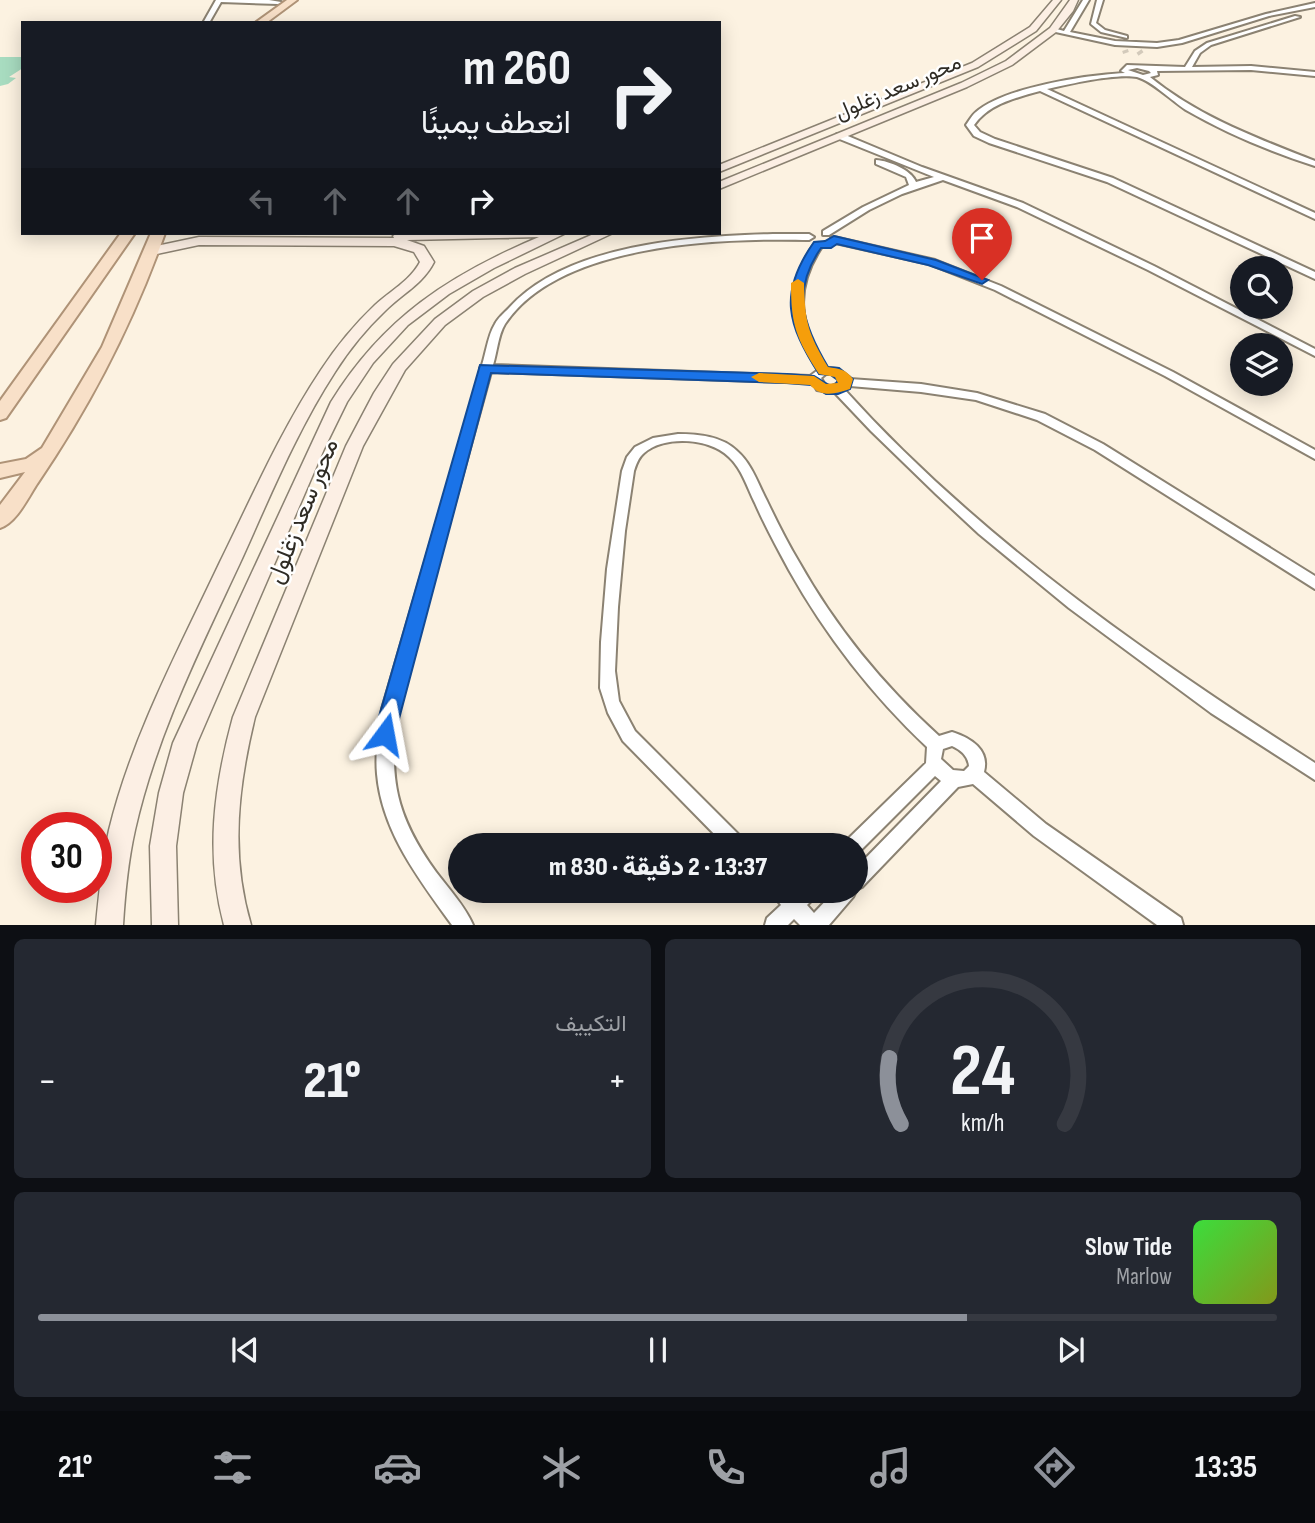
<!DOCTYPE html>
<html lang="ar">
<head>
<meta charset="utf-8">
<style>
	body { margin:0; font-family:"Sofia Sans Condensed",Vazirmatn,sans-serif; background:#242831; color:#f1f3f6; direction:rtl; height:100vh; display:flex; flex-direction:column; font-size:26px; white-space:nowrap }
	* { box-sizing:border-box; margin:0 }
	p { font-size:23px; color:#9ea1a6 }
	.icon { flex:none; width:38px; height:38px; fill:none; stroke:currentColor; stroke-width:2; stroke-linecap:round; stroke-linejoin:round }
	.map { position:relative; height:925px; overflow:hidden; direction:ltr }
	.details { display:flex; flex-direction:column; gap:14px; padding:14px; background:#0d0f14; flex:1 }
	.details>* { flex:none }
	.top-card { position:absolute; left:21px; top:21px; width:700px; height:214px; border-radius:0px; box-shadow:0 4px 18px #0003; direction:rtl; background:#171b24; color:#f1f3f6; overflow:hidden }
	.tools { position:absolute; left:1230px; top:256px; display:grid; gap:14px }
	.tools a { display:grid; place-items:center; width:63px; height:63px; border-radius:50%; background:#171b24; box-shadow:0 4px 18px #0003; font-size:35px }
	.speed { position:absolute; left:21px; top:812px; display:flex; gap:14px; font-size:35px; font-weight:700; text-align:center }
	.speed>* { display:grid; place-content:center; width:91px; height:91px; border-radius:50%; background:#171b24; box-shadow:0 4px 18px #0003; line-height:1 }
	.speed .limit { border:10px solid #d22; background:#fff; color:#111 }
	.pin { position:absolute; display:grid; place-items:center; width:60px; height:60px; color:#fff; margin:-72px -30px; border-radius:50% 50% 50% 0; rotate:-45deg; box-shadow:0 0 7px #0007 }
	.pin .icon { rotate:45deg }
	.me { position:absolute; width:77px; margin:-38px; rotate:13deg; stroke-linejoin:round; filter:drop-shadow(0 0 5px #0008) }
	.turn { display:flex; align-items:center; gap:24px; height:147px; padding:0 35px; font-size:32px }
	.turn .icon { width:91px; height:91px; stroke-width:2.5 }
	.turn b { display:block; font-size:49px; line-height:60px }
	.lanes { display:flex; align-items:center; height:66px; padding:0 35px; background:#0003; justify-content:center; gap:35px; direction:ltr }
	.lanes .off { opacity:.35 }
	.big { font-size:52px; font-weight:800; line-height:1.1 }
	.details .widget { flex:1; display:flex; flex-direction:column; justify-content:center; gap:10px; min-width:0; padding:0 24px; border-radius:10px; background:#242831 }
	.details .dial { align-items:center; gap:0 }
	.dial svg { height:182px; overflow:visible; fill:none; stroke:#363941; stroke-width:7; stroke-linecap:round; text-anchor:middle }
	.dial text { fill:#f1f3f6; stroke:none }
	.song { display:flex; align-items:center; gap:21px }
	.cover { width:84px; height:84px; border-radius:10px; background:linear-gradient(135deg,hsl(120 70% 55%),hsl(70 70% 35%)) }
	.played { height:7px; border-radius:4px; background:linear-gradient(90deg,#8c9099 75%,#363941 75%) }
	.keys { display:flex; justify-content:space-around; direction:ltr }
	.heat { display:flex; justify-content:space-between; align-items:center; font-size:38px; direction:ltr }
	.details .tiles { flex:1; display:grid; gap:14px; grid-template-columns:1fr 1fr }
	.widget:last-child { grid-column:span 2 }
	.trip { position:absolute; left:448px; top:833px; width:420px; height:70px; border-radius:35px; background:#171b24; box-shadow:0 4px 18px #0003; font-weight:800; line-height:70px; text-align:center; direction:rtl }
	.dock { display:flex; height:112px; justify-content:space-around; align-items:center; background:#090b0e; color:#9ea1a6 }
	.dock .icon { width:49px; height:49px }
	.dock .selected { color:#8c9099 }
	.dock b { font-size:32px; color:#f1f3f6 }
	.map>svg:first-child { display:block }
</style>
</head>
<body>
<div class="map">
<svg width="1315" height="925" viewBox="0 0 1315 925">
	<rect width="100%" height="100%" fill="#fcf2e1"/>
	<path fill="#a8dcc0" d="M 0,57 L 23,57 L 23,68 L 9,77 L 16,78 L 8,84 L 0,86 Z"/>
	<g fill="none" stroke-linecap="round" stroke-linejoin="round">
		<path stroke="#d3cabb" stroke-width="6" stroke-dasharray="6 3.5" stroke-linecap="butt" d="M 1125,50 L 1126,53
			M 1139,51 L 1141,54"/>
		<g stroke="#8b8272" stroke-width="4">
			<path id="street" d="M 216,0 L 269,0 L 281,2 L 278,4 L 221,2 L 209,23 L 203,23 Z
				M 1083,0 L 1089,0 L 1070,32 L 1115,41 L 1157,43 L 1179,40 L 1266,14 L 1315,3 L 1315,7 L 1269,16 L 1182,43 L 1157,47 L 1115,45 L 1051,31 L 1053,28 L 1064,31 Z
				M 1097,0 L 1103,0 L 1096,23 L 1105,30 L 1127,36 L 1127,38 L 1101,32 L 1091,24 Z
				M 1295,16 L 1300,17 L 1211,45 L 1200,53 L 1192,67 L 1251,66 L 1315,72 L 1315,76 L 1251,70 L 1157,71 L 1158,75 L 1150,77 C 1199,117 1257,138 1315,161 L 1315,166 C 1271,152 1226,133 1186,110 C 1172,101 1152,81 1137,77 C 1116,73 1070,84 1047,89 L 1315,213 L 1315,219 L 1040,91 C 1015,98 989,104 974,125 L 980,132 L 995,139 L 1113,178 L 1315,272 L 1315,279 L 1107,182 L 989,143 L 974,136 L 966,125 C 969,121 972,115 976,112 C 1005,87 1087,75 1125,73 L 1121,71 L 1127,65 L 1185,67 L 1195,51 L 1207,43 ZM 1137,68 L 1149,71 L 1151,73 L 1143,75 L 1128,70 Z
				M 837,134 L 843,134 L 922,167 L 1023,203 L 1154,266 L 1315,349 L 1315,356 L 1148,270 L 1017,207 L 943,180 L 902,194 L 869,210 L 829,235 L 823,235 L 823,231 L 863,207 L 909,185 L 906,177 L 876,164 L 876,160 C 890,161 911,170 916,182 L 934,177 L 837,138 Z
				M 773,234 L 809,234 L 814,237 L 809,240 C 721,238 559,243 505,324 C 498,335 497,353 493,365 L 810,376 L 818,370 C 788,323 782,290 815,243 L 821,243 L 823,245 C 793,289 799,325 827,368 L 838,369 L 850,379 L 921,384 L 977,393 L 1045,414 L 1103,444 L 1315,576 L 1315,589 L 1095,450 L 1037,420 L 976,400 L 921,392 L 850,386 L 844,389 C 977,537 1149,657 1315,763 L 1315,780 L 1211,713 L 1069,608 L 979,534 L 936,494 L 871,431 L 835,393 L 817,390 L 813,383 L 491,372 L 398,709 C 388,777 395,815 436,872 C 448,888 465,906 473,925 L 452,925 C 419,879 382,832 377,774 C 375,752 379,731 382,709 L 481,370 L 480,368 L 482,365 C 486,353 488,335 495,324 C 498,318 504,313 509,308 C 566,244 692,236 773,234 ZM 826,374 L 831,374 L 839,380 L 839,383 L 831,386 L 825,385 L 821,378 Z
				M 834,237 L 935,260 L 1001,286 L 1173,372 L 1315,450 L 1315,459 L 1165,376 L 995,290 L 929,264 L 831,242 L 831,238 Z
				M 678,434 C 698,434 722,436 737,451 C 752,464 758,484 767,501 C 777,522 787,542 799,562 C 836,628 883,685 939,736 L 952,732 C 971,738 990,750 984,772 L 1046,824 L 1181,918 L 1183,925 L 1157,925 L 1034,836 L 973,784 L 958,787 L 862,887 L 856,890 L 856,891 L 853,897 L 829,925 L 800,925 L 794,919 L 788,925 L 765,925 L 767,918 L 781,905 L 775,897 L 772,891 L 818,891 L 815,897 L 807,905 L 814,913 L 835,891 L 856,891 L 856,868 L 941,781 L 935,776 L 860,851 L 856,853 L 856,845 L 845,845 L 848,839 L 926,763 L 927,747 C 872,695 826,636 789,570 C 777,548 765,526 755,503 C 747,487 742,469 729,457 C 710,438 664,435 644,453 C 638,458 636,465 634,471 L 625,531 L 618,607 L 615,671 L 619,701 L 635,731 L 743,839 L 746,845 L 725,845 L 623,741 L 608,713 L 600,688 L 601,642 L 607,569 L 622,471 L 627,457 L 635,447 L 653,438 ZM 952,746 C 961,750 968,756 969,766 L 964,771 L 953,770 L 941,759 L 943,749 Z"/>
		</g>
		<g stroke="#8b8272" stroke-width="3">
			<path id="secondary" d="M 1053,0 L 1061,0 L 1036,31 L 978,67 L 719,172 L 719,165 L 972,63 L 1030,27 Z
				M 1070,0 L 1078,0 L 1073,11 L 1056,32 L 1012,65 L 967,87 L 719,189 L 719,182 L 961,83 L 1006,61 L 1050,28 Z
				M 397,233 L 566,233 L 494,268 L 449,294 L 408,325 L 373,363 L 347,402 L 324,449 L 197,743 L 183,793 L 176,846 L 178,925 L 152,925 L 150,846 L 159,793 L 173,743 L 331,402 C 383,318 449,275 539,237 L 407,240 L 424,246 L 434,262 C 423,284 402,294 385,311 C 366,329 349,350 335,372 C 296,432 269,499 240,563 C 200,649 156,736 135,830 C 128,861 125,893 123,925 L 96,925 C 99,893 102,862 109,830 C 132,736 179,649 220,562 C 252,497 281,430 321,370 C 336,347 354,325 375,305 C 390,291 410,281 420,262 L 414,252 L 394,246 L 199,245 L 152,255 L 145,251 L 147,248 L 199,237 L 394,238 L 393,236 Z
				M 596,233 L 613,233 L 525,274 L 483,297 L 445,325 L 405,370 L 363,446 L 255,717 C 238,787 230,854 251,925 L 224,925 C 205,854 214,787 233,717 L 346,446 L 374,393 L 393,364 L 435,319 L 473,291 L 515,268 Z"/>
		</g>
		<g stroke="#af9377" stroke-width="4">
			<path id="primary" d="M 287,0 L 297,0 L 266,23 L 255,23 Z
				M 121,233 L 135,233 L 6,418 L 0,420 L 0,401 Z
				M 151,233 L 165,233 C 133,323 91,405 37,484 C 28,498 16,523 0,528 L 0,505 L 25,472 L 0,478 L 0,464 L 26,459 L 42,448 L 102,347 Z"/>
		</g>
		<use href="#street" fill="#fff" fill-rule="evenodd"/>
		<use href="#secondary" fill="#fcefe4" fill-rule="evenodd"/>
		<use href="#primary" fill="#f8e0c8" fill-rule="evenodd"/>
	</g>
	<path fill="#1a73e8" stroke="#114b97" stroke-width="2" d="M 834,236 L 936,260 L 988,280 L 982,284 L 928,265 L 837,244 L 831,248 L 821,248 C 791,291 803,325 828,367 L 839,368 L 853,379 L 850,389 L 838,394 L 826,394 L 811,385 L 787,383 L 491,373 L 395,734 L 392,741 L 385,743 L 377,741 L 374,734 L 480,365 L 787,374 L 814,376 L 829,385 L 835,385 L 838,380 L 831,375 L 819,374 C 787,324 778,293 814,242 L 825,241 Z"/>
	<path fill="#f59e0b" d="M 798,279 L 804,283 C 805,323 808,333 828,367 C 839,369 846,369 853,379 L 850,389 C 835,394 822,398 810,385 L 759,382 L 751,377 L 759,373 L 814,376 L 826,384 L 838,383 L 835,377 L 819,374 C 796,338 791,325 791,283 Z"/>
	<g text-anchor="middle" stroke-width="5" stroke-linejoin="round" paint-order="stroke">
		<g font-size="21" fill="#2e2b24" stroke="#fff">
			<text transform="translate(898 87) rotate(-23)" y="7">محور سعد زغلول</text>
		</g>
		<g font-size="24" fill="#2e2b24" stroke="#fff">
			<text transform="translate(302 511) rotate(-68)" y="8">محور سعد زغلول</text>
		</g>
	</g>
</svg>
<div class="tools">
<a><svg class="icon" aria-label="search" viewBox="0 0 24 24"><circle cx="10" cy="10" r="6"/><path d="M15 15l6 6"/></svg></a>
<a><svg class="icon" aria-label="layers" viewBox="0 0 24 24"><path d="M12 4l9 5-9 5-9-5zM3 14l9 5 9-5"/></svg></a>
</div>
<div class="speed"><div class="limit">30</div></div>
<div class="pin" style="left:982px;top:280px;background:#d93025"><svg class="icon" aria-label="arrive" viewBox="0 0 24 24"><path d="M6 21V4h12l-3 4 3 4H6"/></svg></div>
<svg class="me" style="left:385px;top:734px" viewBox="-20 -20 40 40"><path d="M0-17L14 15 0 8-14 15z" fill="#1a73e8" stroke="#fff" stroke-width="4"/></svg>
<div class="trip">13:37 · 2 دقيقة · 830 m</div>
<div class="top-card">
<div class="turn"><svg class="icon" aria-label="right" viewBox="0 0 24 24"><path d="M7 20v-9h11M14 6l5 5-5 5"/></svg><div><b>260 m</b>انعطف يمينًا</div></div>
<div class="lanes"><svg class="icon off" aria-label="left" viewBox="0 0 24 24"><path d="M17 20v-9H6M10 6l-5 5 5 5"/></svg><svg class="icon off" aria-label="ahead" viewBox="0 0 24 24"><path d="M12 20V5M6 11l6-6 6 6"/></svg><svg class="icon off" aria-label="ahead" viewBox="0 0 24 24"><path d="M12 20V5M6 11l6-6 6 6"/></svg><svg class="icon" aria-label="right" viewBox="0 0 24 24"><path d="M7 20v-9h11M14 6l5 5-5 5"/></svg></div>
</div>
</div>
<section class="details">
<div class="tiles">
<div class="widget dial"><svg viewBox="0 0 100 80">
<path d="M14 69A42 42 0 1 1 86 69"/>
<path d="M14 69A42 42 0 0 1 9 40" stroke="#8c9099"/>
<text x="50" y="56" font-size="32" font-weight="700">24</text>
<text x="50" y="72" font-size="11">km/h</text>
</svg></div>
<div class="widget"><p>التكييف</p>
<div class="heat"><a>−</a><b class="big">21°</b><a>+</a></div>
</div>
<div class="widget">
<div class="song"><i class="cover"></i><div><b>Slow Tide</b><p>Marlow</p></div></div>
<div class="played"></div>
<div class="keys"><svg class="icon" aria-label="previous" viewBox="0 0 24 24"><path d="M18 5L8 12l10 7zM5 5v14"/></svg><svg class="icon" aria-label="pause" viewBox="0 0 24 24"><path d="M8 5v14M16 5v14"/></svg><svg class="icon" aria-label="next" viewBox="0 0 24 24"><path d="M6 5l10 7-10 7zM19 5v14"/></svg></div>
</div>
</div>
</section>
<nav class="dock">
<b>13:35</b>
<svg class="icon selected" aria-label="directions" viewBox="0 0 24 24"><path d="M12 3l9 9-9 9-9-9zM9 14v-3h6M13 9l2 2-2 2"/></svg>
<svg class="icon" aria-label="music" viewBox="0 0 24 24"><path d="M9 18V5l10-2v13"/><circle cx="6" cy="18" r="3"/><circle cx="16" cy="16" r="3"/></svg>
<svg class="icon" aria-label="phone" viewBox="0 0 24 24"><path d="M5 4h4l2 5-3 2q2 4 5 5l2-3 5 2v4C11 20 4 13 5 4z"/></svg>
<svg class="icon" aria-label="climate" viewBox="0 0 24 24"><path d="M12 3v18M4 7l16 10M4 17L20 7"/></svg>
<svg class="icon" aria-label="car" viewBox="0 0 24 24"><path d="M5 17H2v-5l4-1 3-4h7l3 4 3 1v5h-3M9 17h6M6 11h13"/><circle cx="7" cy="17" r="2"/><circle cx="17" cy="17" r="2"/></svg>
<svg class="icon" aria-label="filters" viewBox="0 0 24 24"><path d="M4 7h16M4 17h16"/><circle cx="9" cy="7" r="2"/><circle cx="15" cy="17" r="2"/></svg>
<b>21°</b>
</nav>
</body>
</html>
